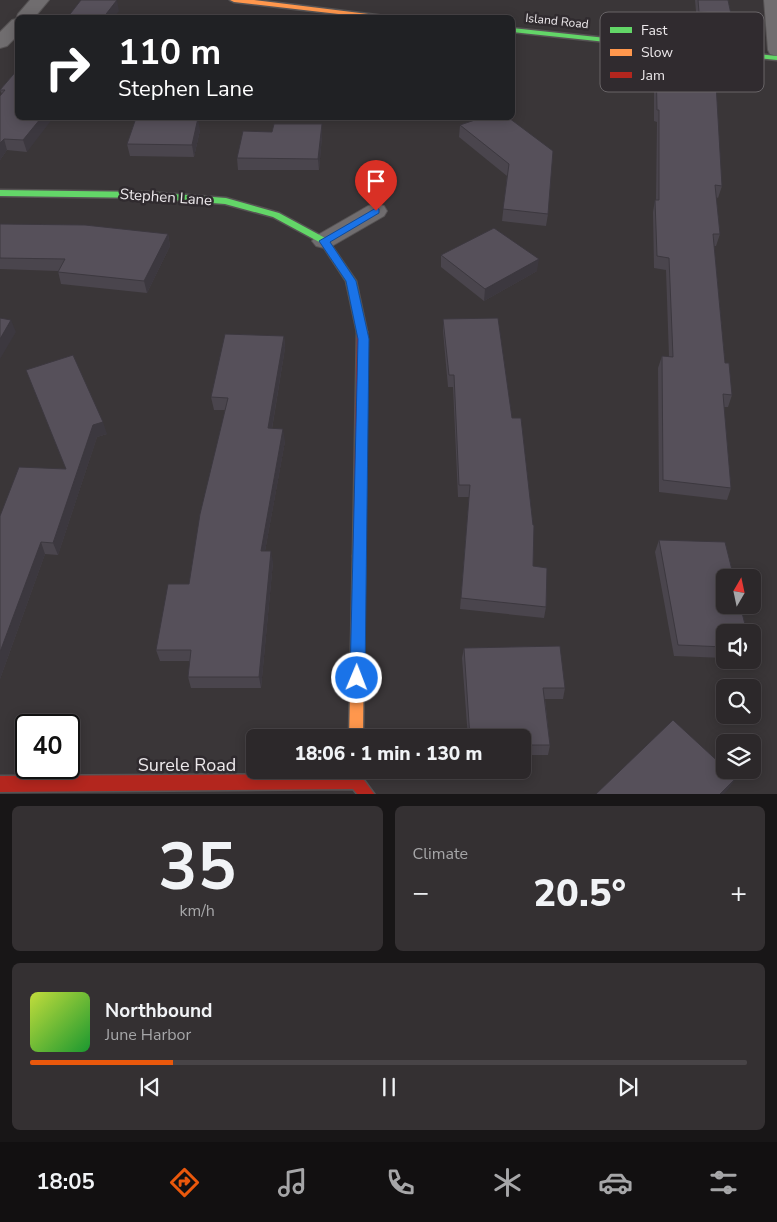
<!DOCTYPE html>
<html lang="en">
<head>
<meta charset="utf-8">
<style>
	body { margin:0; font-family:"Nunito Sans",sans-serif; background:#343032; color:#f1f3f6; height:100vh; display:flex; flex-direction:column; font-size:19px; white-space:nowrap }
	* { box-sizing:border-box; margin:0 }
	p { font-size:16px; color:#a6a6a8 }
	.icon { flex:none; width:28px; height:28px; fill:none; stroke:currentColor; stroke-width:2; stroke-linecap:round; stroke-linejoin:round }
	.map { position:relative; height:794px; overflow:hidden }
	.drawer { display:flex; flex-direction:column; gap:12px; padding:12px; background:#181617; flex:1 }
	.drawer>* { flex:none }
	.guide { position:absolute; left:15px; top:15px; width:500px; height:105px; border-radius:8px; box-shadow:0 2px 12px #0003,0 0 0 1px #484447; background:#202124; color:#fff; overflow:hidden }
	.needle { width:32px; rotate:9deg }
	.tools { position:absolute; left:716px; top:569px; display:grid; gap:10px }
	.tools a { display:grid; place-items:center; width:45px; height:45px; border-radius:8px; background:#2c282a; box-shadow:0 2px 12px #0003,0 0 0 1px #484447; font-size:25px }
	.speed { position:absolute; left:15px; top:714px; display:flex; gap:10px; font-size:25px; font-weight:700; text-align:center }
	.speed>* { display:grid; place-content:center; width:65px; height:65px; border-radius:50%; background:#2c282a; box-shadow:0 2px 12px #0003,0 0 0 1px #484447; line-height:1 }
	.speed .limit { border:2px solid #111; border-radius:8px; background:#fff; color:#111 }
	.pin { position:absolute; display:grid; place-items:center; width:42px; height:42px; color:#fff; margin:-51px -21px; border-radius:50% 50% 50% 0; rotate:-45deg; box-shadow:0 0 5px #0007 }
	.pin .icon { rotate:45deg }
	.me { position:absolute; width:55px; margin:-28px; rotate:1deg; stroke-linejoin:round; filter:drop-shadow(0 0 4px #0008) }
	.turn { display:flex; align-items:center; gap:18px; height:105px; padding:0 20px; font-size:22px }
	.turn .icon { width:65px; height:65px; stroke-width:2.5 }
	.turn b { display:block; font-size:35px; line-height:42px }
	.big { font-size:38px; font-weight:800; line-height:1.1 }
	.drawer .card { flex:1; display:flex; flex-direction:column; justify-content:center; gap:8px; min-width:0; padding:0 18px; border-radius:8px; background:#343032 }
	.drawer .dial { align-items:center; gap:0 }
	.dial b { font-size:65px; line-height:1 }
	.song { display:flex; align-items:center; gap:15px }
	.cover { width:60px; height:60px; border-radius:8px; background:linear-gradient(135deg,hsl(70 70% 55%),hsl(130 70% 35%)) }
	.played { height:5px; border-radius:2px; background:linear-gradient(90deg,#ea580c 20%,#484447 20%) }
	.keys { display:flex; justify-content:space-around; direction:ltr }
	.heat { display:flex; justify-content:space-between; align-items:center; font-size:28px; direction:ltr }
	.drawer .tiles { flex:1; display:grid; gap:12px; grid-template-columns:1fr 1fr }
	.card:last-child { grid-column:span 2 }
	.trip { position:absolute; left:246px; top:729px; width:285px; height:50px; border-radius:8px; background:#2c282a; box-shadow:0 2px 12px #0003,0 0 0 1px #484447; font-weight:800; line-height:50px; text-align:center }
	.dock { display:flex; height:80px; justify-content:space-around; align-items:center; background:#121011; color:#a6a6a8 }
	.dock .icon { width:35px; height:35px }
	.dock .active { color:#ea580c }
	.dock b { font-size:22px; color:#f1f3f6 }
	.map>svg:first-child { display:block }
</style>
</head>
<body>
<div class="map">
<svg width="777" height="795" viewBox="0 0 777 795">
	<rect width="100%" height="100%" fill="#3a3638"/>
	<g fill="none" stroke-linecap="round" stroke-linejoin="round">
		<g stroke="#565354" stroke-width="2">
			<path id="street" d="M 30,0 L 49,0 L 34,18 L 18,18 L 18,35 L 7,46 L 0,48 L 0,32 L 12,20 L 16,19 L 18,14 Z
				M 764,0 L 777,0 L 777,56 L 770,54 L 768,50 Z
				M 376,204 L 384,206 L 387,211 L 384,216 L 332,246 L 324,248 L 316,246 L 312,241 L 316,236 L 368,206 Z"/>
		</g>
		<g stroke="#565354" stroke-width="3">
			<path id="fast" d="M 512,28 L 777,56 L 777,60 L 512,32 Z
				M 0,190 L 148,192 L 226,198 L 279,213 L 327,239 L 356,281 L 367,332 L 362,336 L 357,332 L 346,281 L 321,243 L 273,217 L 225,204 L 148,198 L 0,196 Z"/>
		</g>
		<g stroke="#565354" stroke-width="3">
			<path id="slow" d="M 230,0 L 254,0 L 401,18 L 373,18 L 234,2 Z
				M 359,551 L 364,552 L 365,556 L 363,738 L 349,738 L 353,556 L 354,552 Z"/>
		</g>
		<g stroke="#565354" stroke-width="3">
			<path id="jam" d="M 362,328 L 367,332 L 365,556 L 364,560 L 359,561 L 354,560 L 353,556 L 357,332 Z
				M 356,774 L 361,776 L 375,795 L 358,795 L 353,789 L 0,792 L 0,776 Z"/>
		</g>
		<use href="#street" fill="#706d6f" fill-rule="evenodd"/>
		<use href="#fast" fill="#63d668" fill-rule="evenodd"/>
		<use href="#slow" fill="#ff974d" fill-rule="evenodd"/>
		<use href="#jam" fill="#b3261e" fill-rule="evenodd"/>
	</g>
	<path fill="#4a454d" d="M 695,0 L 728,0 L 731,14 L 728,25 L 697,23 Z
		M 656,62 L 722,186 L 718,198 L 716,197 L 720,234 L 716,246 L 714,246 L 725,363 L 732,395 L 728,407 L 724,407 L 731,488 L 727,500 L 659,492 L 658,368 L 662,356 L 669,357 L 666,270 L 654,268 L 653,212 L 655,200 L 656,200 L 657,122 L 654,121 L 654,73 Z
		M 18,69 L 27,152 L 7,150 L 0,160 L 2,94 L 0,90 Z
		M 481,118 L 548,214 L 546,226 L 502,221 L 507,176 L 459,137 L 460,125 Z
		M 200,130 L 194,157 L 130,156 L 127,144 Z
		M 322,136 L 319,170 L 238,170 L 237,158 Z
		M 0,224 L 168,234 L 170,246 L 147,293 L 61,284 L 58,271 L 0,269 Z
		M 441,255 L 537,271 L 484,301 L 441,267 Z
		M 443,319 L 533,566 L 546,607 L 544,618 L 460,609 L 469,497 L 458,497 L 453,387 L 448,387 L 443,331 Z
		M 284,336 L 285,348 L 272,429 L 285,441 L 265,551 L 273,562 L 261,688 L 191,688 L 188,677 L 190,661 L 160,661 L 156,650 L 189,584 L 225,410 L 214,410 L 211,397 Z
		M 26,370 L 107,434 L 97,437 L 58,555 L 45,554 L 0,679 L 0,516 L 66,469 Z
		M 659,540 L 725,632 L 725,658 L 674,656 L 655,552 Z
		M 464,648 L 565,688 L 563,699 L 545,699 L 550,745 L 548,755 L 522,755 L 522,738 L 468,738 L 462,658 Z"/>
	<path fill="#3c383f" d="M 117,0 L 119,11 L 114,18 L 103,18 Z
		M 41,118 L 53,118 L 27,152 L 23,140 Z
		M 198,118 L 200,130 L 194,157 L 192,145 Z
		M 322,124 L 322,136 L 319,170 L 318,159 Z
		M 4,139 L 7,150 L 0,160 L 0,143 Z
		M 168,234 L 170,246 L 147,293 L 144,281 Z
		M 539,259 L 537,271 L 484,301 L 485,289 Z
		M 11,320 L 16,332 L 0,359 L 0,339 Z
		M 284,336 L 285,348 L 270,440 L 268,428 Z
		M 103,422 L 107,434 L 97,437 L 58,555 L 53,543 L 93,425 Z
		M 283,429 L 285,441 L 263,562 L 261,551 Z
		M 41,542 L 45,554 L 0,679 L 0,652 Z
		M 271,551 L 273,562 L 261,688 L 259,677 Z
		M 736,778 L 730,787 L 723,795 L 719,795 Z"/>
	<path fill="#56505a" stroke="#3c383f" d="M 81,0 L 117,0 L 103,18 L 67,18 Z
		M 698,0 L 728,0 L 731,14 L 699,12 Z
		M 656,62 L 715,67 L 722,186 L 715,185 L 720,234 L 713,234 L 725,363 L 729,363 L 732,395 L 723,394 L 731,488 L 663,480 L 662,356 L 673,357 L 669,258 L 657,256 L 655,200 L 659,200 L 659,110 L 657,110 Z
		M 18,69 L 18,118 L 41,118 L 23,140 L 4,139 L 0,143 L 0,96 L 5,90 L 0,90 Z
		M 136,118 L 198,118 L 192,145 L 127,144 Z
		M 481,118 L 509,118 L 553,151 L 548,214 L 503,209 L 509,164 L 460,125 Z
		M 274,124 L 322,124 L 318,159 L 237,158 L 243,131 L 272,132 Z
		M 0,224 L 85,225 L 168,234 L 144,281 L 58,272 L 65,259 L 0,258 Z
		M 494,228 L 539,259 L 485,289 L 441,255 Z
		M 0,318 L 11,320 L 0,339 Z
		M 498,318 L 512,418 L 521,418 L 533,525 L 534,525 L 533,566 L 547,568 L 546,607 L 461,598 L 470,485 L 459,485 L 454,375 L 449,375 L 443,319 Z
		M 225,334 L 284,336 L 268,428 L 283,429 L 261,551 L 271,551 L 259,677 L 188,677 L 191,650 L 156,650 L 168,584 L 189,584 L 200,514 L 228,398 L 211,397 Z
		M 73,355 L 103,422 L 93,425 L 53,543 L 41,542 L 0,652 L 0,516 L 19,467 L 66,469 L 26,370 Z
		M 659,540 L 725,542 L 734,578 L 725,578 L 725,605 L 740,605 L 747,632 L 725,632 L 725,647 L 678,645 Z
		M 560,646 L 565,688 L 543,688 L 550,745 L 522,745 L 522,738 L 470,738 L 464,648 Z
		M 673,720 L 725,768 L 725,770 L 728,770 L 736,778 L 719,795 L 595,795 Z"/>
	<path fill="#1a73e8" stroke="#114b97" d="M 376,208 L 379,209 L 379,213 L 330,242 L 356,281 L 369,339 L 365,678 L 362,682 L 357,684 L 352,682 L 350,678 L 358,339 L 346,281 L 319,241 Z"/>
	<g text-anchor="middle" stroke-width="5" stroke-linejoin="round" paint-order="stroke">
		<g font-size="12" fill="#ece8eb" stroke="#302b2f">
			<text transform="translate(557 21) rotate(6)" y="4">Island Road</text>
		</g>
		<g font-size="15" fill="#ece8eb" stroke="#302b2f">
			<text transform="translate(166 197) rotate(4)" y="5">Stephen Lane</text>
		</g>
		<g font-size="18" fill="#ece8eb" stroke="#302b2f">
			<text x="187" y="771">Surele Road</text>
		</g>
	</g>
	<rect x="600" y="12" width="164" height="80" rx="8" fill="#302b2f" stroke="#686467" stroke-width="1"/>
	<rect x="610" y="27" width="22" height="6" fill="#63d668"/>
	<rect x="610" y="49" width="22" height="7" fill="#ff974d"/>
	<rect x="610" y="72" width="22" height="6" fill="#b3261e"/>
	<g font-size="14" fill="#ece8eb">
		<text x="641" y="35">Fast</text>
		<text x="641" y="57">Slow</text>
		<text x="641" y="80">Jam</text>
	</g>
</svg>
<div class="tools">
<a><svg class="needle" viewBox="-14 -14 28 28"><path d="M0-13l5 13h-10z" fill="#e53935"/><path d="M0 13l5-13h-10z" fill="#a6a6a8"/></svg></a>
<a><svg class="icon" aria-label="sound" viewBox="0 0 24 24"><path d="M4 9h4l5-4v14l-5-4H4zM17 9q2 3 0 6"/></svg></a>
<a><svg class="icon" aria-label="search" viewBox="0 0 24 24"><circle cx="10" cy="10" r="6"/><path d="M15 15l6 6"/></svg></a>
<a><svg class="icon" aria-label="layers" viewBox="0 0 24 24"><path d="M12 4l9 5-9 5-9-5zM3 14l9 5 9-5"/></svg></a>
</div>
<div class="speed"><div class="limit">40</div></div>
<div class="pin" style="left:376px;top:211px;background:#d93025"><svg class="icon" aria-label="arrive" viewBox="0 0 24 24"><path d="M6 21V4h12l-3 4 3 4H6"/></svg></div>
<svg class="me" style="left:357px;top:678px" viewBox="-20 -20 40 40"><circle r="17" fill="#1a73e8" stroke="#fff" stroke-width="3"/><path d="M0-11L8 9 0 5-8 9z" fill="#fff"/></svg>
<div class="trip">18:06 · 1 min · 130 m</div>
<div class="guide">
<div class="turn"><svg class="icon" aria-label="right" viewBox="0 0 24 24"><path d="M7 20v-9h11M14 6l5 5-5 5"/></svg><div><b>110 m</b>Stephen Lane</div></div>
</div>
</div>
<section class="drawer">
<div class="tiles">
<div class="card dial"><b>35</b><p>km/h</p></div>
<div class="card"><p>Climate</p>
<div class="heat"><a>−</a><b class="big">20.5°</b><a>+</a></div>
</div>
<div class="card">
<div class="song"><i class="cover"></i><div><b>Northbound</b><p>June Harbor</p></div></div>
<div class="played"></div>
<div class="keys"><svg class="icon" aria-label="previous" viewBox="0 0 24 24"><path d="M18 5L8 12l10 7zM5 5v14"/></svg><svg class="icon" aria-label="pause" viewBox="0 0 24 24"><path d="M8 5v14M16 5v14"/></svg><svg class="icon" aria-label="next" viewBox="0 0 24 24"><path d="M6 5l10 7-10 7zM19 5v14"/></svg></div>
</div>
</div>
</section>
<nav class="dock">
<b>18:05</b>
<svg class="icon active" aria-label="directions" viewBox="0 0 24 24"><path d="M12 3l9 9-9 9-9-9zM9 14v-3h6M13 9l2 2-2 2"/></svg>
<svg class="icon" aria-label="music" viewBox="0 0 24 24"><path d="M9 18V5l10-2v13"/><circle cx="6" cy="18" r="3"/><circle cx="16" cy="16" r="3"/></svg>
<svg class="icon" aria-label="phone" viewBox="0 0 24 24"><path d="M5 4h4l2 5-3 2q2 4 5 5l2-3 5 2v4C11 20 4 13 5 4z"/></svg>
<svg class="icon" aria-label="climate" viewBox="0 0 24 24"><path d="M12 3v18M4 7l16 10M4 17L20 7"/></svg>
<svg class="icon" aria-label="car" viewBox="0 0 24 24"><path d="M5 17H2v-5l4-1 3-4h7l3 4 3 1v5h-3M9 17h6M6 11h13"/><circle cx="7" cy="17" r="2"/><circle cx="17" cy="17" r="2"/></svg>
<svg class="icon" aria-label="filters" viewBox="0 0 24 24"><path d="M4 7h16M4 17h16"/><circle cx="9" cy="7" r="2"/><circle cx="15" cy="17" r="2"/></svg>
</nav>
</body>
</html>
